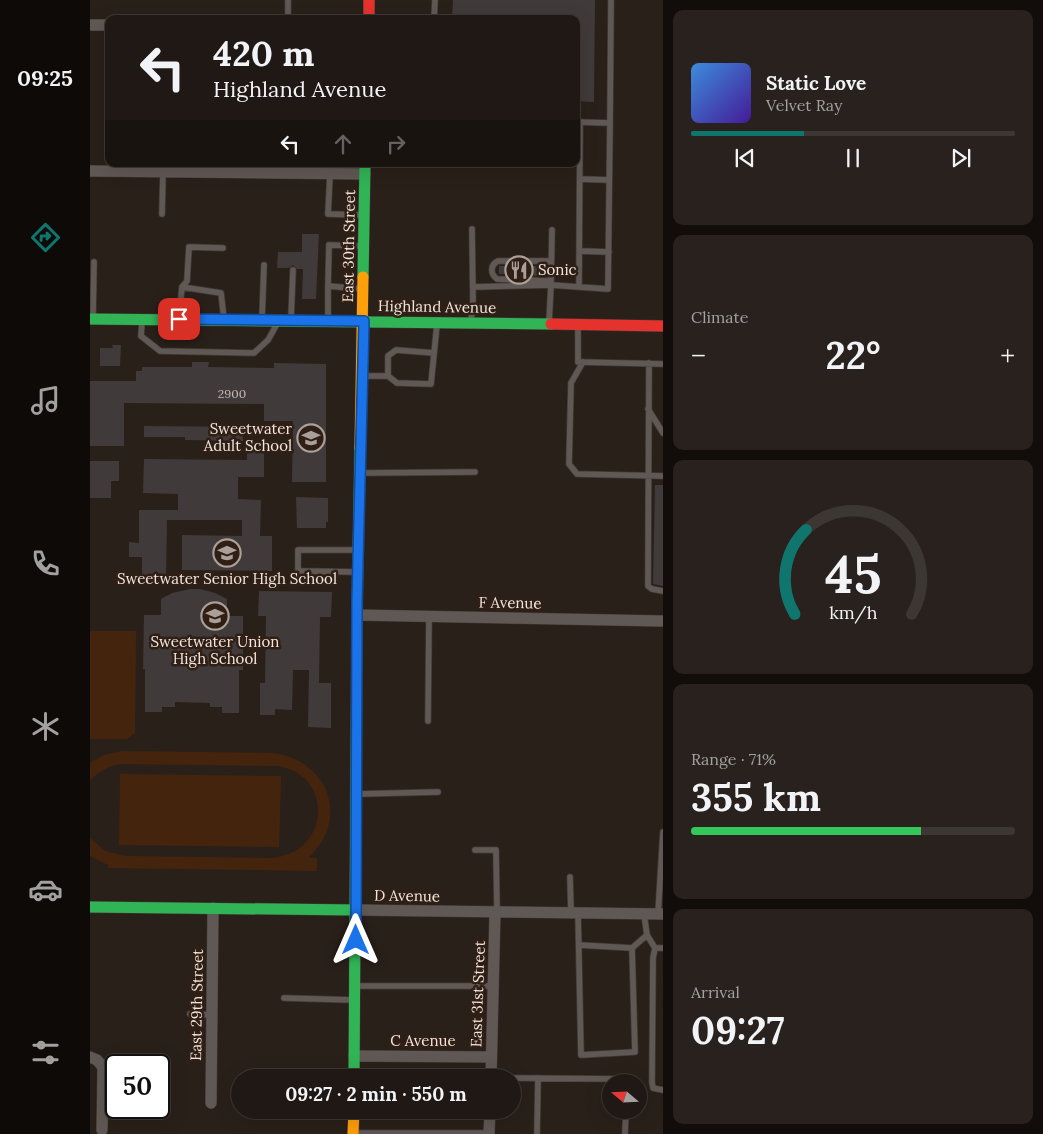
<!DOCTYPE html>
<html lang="en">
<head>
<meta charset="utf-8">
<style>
	body { margin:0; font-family:Lora,serif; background:#28211d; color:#f1f3f6; height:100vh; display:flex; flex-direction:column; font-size:19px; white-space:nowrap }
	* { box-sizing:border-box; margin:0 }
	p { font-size:16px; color:#a2a0a0 }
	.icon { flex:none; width:28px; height:28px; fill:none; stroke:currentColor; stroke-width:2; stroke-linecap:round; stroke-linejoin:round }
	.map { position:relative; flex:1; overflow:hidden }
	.side { display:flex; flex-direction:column; gap:10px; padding:10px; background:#120d0b; width:380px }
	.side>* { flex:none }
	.top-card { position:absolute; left:15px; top:15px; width:475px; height:152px; border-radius:10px; box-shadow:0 5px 20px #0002,0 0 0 1px #3d3734; background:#201814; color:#f1f3f6; overflow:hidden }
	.needle { width:32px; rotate:289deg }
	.buttons { position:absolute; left:512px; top:1074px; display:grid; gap:10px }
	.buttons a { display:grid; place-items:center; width:45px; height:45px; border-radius:50%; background:#201814; box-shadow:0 5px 20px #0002,0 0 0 1px #3d3734; font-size:25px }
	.speed { position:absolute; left:15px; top:1054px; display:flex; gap:10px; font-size:25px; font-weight:700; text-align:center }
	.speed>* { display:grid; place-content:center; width:65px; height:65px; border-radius:50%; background:#201814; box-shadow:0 5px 20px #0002,0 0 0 1px #3d3734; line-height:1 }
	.speed .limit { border:2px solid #111; border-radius:8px; background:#fff; color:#111 }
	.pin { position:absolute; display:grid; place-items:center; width:42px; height:42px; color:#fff; margin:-21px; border-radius:10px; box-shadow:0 2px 8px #0006 }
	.me { position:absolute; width:55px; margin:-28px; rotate:0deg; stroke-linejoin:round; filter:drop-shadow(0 0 4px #0008) }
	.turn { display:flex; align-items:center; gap:18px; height:105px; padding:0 25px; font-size:22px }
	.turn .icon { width:65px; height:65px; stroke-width:2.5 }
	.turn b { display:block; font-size:35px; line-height:42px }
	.lanes { display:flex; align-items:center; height:48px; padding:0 25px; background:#0003; justify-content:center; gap:25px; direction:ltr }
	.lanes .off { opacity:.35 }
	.big { font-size:38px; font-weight:700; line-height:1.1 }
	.side .tile { flex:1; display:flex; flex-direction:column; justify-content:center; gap:8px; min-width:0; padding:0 18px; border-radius:10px; background:#28211d }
	.side .dial { align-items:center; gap:0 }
	.dial svg { height:130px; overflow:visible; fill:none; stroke:#3d3734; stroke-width:7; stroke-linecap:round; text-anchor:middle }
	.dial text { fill:#f1f3f6; stroke:none }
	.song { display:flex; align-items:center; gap:15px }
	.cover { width:60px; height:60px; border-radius:8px; background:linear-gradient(135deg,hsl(210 70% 55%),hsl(260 70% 35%)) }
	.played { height:5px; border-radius:2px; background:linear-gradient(90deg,#0f766e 35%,#3d3734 35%) }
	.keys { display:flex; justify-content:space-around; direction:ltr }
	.heat { display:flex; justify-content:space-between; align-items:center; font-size:28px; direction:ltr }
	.charge { height:8px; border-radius:4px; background:linear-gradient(90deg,#34c759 71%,#3d3734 0) }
	.trip { position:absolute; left:141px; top:1069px; width:290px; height:50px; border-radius:25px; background:#201814; box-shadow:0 5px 20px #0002,0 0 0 1px #3d3734; font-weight:700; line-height:50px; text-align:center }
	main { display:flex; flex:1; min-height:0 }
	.tabs { display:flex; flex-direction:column; width:90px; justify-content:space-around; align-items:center; background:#0d0a08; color:#a2a0a0 }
	.tabs .icon { width:35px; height:35px }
	.tabs .current { color:#0f766e }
	.tabs b { font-size:22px; color:#f1f3f6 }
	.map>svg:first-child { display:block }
</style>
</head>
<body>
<main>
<nav class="tabs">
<b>09:25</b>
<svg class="icon current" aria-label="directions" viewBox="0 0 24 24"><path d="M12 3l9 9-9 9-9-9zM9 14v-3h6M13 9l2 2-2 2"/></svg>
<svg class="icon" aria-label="music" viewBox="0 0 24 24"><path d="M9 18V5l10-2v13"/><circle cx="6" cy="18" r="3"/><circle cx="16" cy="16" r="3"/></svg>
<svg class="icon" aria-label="phone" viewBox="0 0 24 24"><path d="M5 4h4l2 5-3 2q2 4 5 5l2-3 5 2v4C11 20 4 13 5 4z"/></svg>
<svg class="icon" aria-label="climate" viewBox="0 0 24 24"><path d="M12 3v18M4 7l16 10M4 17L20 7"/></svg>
<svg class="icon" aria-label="car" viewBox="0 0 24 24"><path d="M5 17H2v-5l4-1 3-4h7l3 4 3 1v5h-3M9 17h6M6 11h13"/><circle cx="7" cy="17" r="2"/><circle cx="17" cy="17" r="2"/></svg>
<svg class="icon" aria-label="filters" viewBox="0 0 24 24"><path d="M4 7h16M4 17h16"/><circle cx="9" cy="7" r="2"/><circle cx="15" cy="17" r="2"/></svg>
</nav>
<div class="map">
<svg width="573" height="1134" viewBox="0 0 573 1134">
	<rect width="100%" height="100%" fill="#2a201a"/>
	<path fill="#45240d" d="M 0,631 L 46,631 L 45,733 L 37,739 L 0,739 Z
		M 31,751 L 182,753 C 238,759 261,819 218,858 L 227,858 L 227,871 L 18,868 L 18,865 L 0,856 L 0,838 L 15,851 L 36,856 L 182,858 C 241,852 244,775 188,766 L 33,764 C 20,765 8,771 0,781 L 0,763 L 14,755 Z
		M 30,774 L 191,776 L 189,847 L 29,845 Z"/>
	<path fill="#413a3a" d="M 363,0 L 505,0 L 504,102 L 486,101 L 486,19 L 362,19 Z
		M 212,234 L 229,234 L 226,299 L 212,299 L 213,269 L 207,269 L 203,265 L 199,268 L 187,268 L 188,252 L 212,252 Z
		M 409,266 L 450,266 L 449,276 L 409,274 Z
		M 22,345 L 31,345 L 30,366 L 10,366 L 10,348 L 23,348 Z
		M 102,362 L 119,362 L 118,367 L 184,368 L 184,363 L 236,364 L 236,482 L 202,482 L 203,421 L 174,421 L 174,404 L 34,403 L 34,446 L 0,446 L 0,381 L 46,381 L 46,371 L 52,371 L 52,367 L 102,367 Z
		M 54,426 L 153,427 L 153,441 L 95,440 L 95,437 L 54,437 Z
		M 157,442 L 174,442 L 174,477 L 148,477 L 148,499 L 171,500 L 170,536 L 182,536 L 182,571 L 92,570 L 92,535 L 152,536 L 152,520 L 77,520 L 76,578 L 52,578 L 52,557 L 39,557 L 39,542 L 49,543 L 49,510 L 88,510 L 88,494 L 53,493 L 54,459 L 157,460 Z
		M 0,461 L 29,461 L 29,481 L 21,481 L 21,498 L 0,498 Z
		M 565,485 L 573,485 L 573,586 L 563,584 Z
		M 206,497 L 238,498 L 238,522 L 236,522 L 236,528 L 207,528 Z
		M 100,589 L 110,589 L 125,593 L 137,599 L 137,616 L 153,616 L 153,670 L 149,670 L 149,713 L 132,713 L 132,707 L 120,707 L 120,703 L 85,702 L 85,707 L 72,707 L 72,712 L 55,712 L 55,669 L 53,669 L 54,615 L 71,615 L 71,599 L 82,593 Z
		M 169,591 L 242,592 L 241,617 L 230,617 L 229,683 L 241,683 L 241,728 L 218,727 L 219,670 L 203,670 L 202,710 L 185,709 L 185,715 L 170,715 L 170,683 L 175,683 L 176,616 L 168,616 Z"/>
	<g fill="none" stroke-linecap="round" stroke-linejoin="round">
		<g stroke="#423a36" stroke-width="7">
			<path id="lane" d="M 198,19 L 198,0
				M 344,19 L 345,0
				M 486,122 L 520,123 L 521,0
				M 240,174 L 238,214 L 272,215
				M 490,179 L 519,180
				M 72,214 L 73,171
				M 271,246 L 239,245 L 238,286 L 272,289
				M 490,251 L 519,252
				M 461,261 L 408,261 C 400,265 400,274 407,279 L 461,281
				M 92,287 L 97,281 L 99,247 L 133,248
				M 383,287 L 461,285 L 462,230
				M 489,287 L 490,122
				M 3,317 L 4,262
				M 89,317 L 92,287 L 131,293 L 134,319
				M 172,318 L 174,265
				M 201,318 L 203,270
				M 238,319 L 238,286
				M 52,321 L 51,336 L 70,351 L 164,353 L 178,340 L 187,324
				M 381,321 L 383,302 L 382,229
				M 459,322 L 461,285 L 518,289 L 520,123
				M 488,327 L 488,362 L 573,364
				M 493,362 L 481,383 L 479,464 L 487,474 L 573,476
				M 559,363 L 558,586 L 562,589 L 573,591
				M 273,376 L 298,376 L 307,383 L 341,384 L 347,324
				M 298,376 L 298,356 L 306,350 L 344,353
				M 558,409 L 573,433
				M 271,473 L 385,472
				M 266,550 L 208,550 L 208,571 L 267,572
				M 338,721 L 339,617
				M 268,794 L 348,792
				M 385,850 L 406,850 L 407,912
				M 480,877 L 481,913
				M 488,913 L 491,1055 L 545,1052 L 542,948 L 557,935 L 554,914
				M 568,914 L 573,832
				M 557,935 L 565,948 L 563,958 L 562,1082 L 563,1088 L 573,1090
				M 489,945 L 542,948
				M 565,948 L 573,948
				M 267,986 L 403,986
				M 194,998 L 263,1000
				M 100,1014 L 122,1015
				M 422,1078 L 536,1079 L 536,1082
				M 265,1133 L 399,1133
				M 447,1134 L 448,1078
				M 535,1134 L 536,1110"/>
		</g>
		<g stroke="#423a36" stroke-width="12">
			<path id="street" d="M 0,25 L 19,25
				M 0,171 L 275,174
				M 267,615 L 573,621
				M 265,910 L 573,914
				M 264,1056 L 401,1057
				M 0,1057 L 7,1060 L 13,1067 L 12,1130
				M 401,1078 L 405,912
				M 121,1103 L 123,908
				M 399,1134 L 400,1110"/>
		</g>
		<g stroke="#423a36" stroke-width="12">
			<path id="fast" d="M 273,277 L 275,164
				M 0,319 L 461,324
				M 0,907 L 265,910
				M 264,1078 L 267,615 L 270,448"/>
		</g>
		<g stroke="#423a36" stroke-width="12">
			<path id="slow" d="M 270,448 L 273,277
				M 263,1134 L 264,1110"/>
		</g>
		<g stroke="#423a36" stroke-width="12">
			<path id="jam" d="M 279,0 L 279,19
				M 461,324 L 573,326"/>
		</g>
		<use href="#lane" stroke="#605854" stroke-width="5.5"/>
		<use href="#street" stroke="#605854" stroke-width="11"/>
		<use href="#fast" stroke="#30b455" stroke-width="11"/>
		<use href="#slow" stroke="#ff9f0a" stroke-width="11"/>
		<use href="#jam" stroke="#e5322d" stroke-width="11"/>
	</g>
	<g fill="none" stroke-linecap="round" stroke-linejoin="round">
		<g stroke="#114b97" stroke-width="12">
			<path id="route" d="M 89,319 L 274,321 L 267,601 L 266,940"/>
		</g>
		<use href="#route" stroke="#1a73e8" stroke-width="9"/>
	</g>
	<defs>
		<g id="restaurant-ring" transform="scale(1.4375)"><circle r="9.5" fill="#301f14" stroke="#aba099" stroke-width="1.5"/><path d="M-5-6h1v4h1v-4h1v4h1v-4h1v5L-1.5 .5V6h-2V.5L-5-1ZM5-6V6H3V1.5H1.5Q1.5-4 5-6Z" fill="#aba099"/></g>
		<g id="school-ring" transform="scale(1.4375)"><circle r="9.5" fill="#301f14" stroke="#aba099" stroke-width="1.5"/><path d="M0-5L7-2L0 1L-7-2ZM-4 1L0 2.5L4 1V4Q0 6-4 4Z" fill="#aba099"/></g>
	</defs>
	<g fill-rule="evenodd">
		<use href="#restaurant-ring" x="429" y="270"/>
		<use href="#school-ring" x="221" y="438"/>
		<use href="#school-ring" x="137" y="553"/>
		<use href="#school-ring" x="125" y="616"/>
	</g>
	<g text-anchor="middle" stroke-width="5" stroke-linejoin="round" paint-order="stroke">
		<g font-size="12" fill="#c5bab5">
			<text x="142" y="398">2900</text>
		</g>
		<g font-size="15" fill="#f1e5de" stroke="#301f14">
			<text transform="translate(259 246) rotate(-89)" y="5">East 30th Street</text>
			<text transform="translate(347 307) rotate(1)" y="5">Highland Avenue</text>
			<text transform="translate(420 603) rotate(1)" y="5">F Avenue</text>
			<text transform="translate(317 896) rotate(1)" y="5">D Avenue</text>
			<text transform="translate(388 994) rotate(-88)" y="5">East 31st Street</text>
			<text transform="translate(107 1005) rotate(-89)" y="5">East 29th Street</text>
			<text x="333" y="1046">C Avenue</text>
		</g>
		<g font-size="15" fill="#f1e5de" stroke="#301f14">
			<text x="448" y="275" text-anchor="start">Sonic</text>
			<text x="202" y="434" text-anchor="end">Sweetwater<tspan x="202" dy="17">Adult School</tspan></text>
			<text x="137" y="584">Sweetwater Senior High School</text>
			<text x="125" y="647">Sweetwater Union<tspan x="125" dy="17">High School</tspan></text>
		</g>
	</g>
</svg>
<div class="buttons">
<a><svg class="needle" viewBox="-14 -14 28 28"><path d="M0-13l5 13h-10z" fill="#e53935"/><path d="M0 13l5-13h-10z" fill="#a2a0a0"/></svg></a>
</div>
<div class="speed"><div class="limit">50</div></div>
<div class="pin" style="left:89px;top:319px;background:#d93025"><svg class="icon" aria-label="arrive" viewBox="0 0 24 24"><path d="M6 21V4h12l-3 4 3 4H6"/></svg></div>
<svg class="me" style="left:266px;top:940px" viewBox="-20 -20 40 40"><path d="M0-17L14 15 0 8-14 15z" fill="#1a73e8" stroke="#fff" stroke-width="4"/></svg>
<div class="trip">09:27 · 2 min · 550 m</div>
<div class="top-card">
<div class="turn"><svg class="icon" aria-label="left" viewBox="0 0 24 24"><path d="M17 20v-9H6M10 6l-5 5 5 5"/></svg><div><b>420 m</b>Highland Avenue</div></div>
<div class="lanes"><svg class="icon" aria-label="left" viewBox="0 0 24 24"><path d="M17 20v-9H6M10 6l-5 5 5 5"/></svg><svg class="icon off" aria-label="ahead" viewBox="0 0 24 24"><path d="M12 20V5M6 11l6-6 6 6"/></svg><svg class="icon off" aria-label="right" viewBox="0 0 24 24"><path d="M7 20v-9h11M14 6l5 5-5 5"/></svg></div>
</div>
</div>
<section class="side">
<div class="tile">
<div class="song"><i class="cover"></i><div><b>Static Love</b><p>Velvet Ray</p></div></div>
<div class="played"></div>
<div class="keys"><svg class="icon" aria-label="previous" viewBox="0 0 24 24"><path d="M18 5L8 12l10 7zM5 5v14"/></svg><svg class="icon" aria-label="pause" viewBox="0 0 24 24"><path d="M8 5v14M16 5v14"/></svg><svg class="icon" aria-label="next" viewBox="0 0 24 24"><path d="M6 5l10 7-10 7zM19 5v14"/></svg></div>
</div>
<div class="tile"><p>Climate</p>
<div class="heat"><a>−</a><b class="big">22°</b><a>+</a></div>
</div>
<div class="tile dial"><svg viewBox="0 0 100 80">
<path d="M14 69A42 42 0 1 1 86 69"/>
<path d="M14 69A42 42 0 0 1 21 17" stroke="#0f766e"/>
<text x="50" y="56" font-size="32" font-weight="700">45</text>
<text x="50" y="72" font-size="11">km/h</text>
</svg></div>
<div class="tile"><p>Range · 71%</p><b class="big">355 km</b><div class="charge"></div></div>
<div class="tile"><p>Arrival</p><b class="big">09:27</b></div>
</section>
</main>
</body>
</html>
